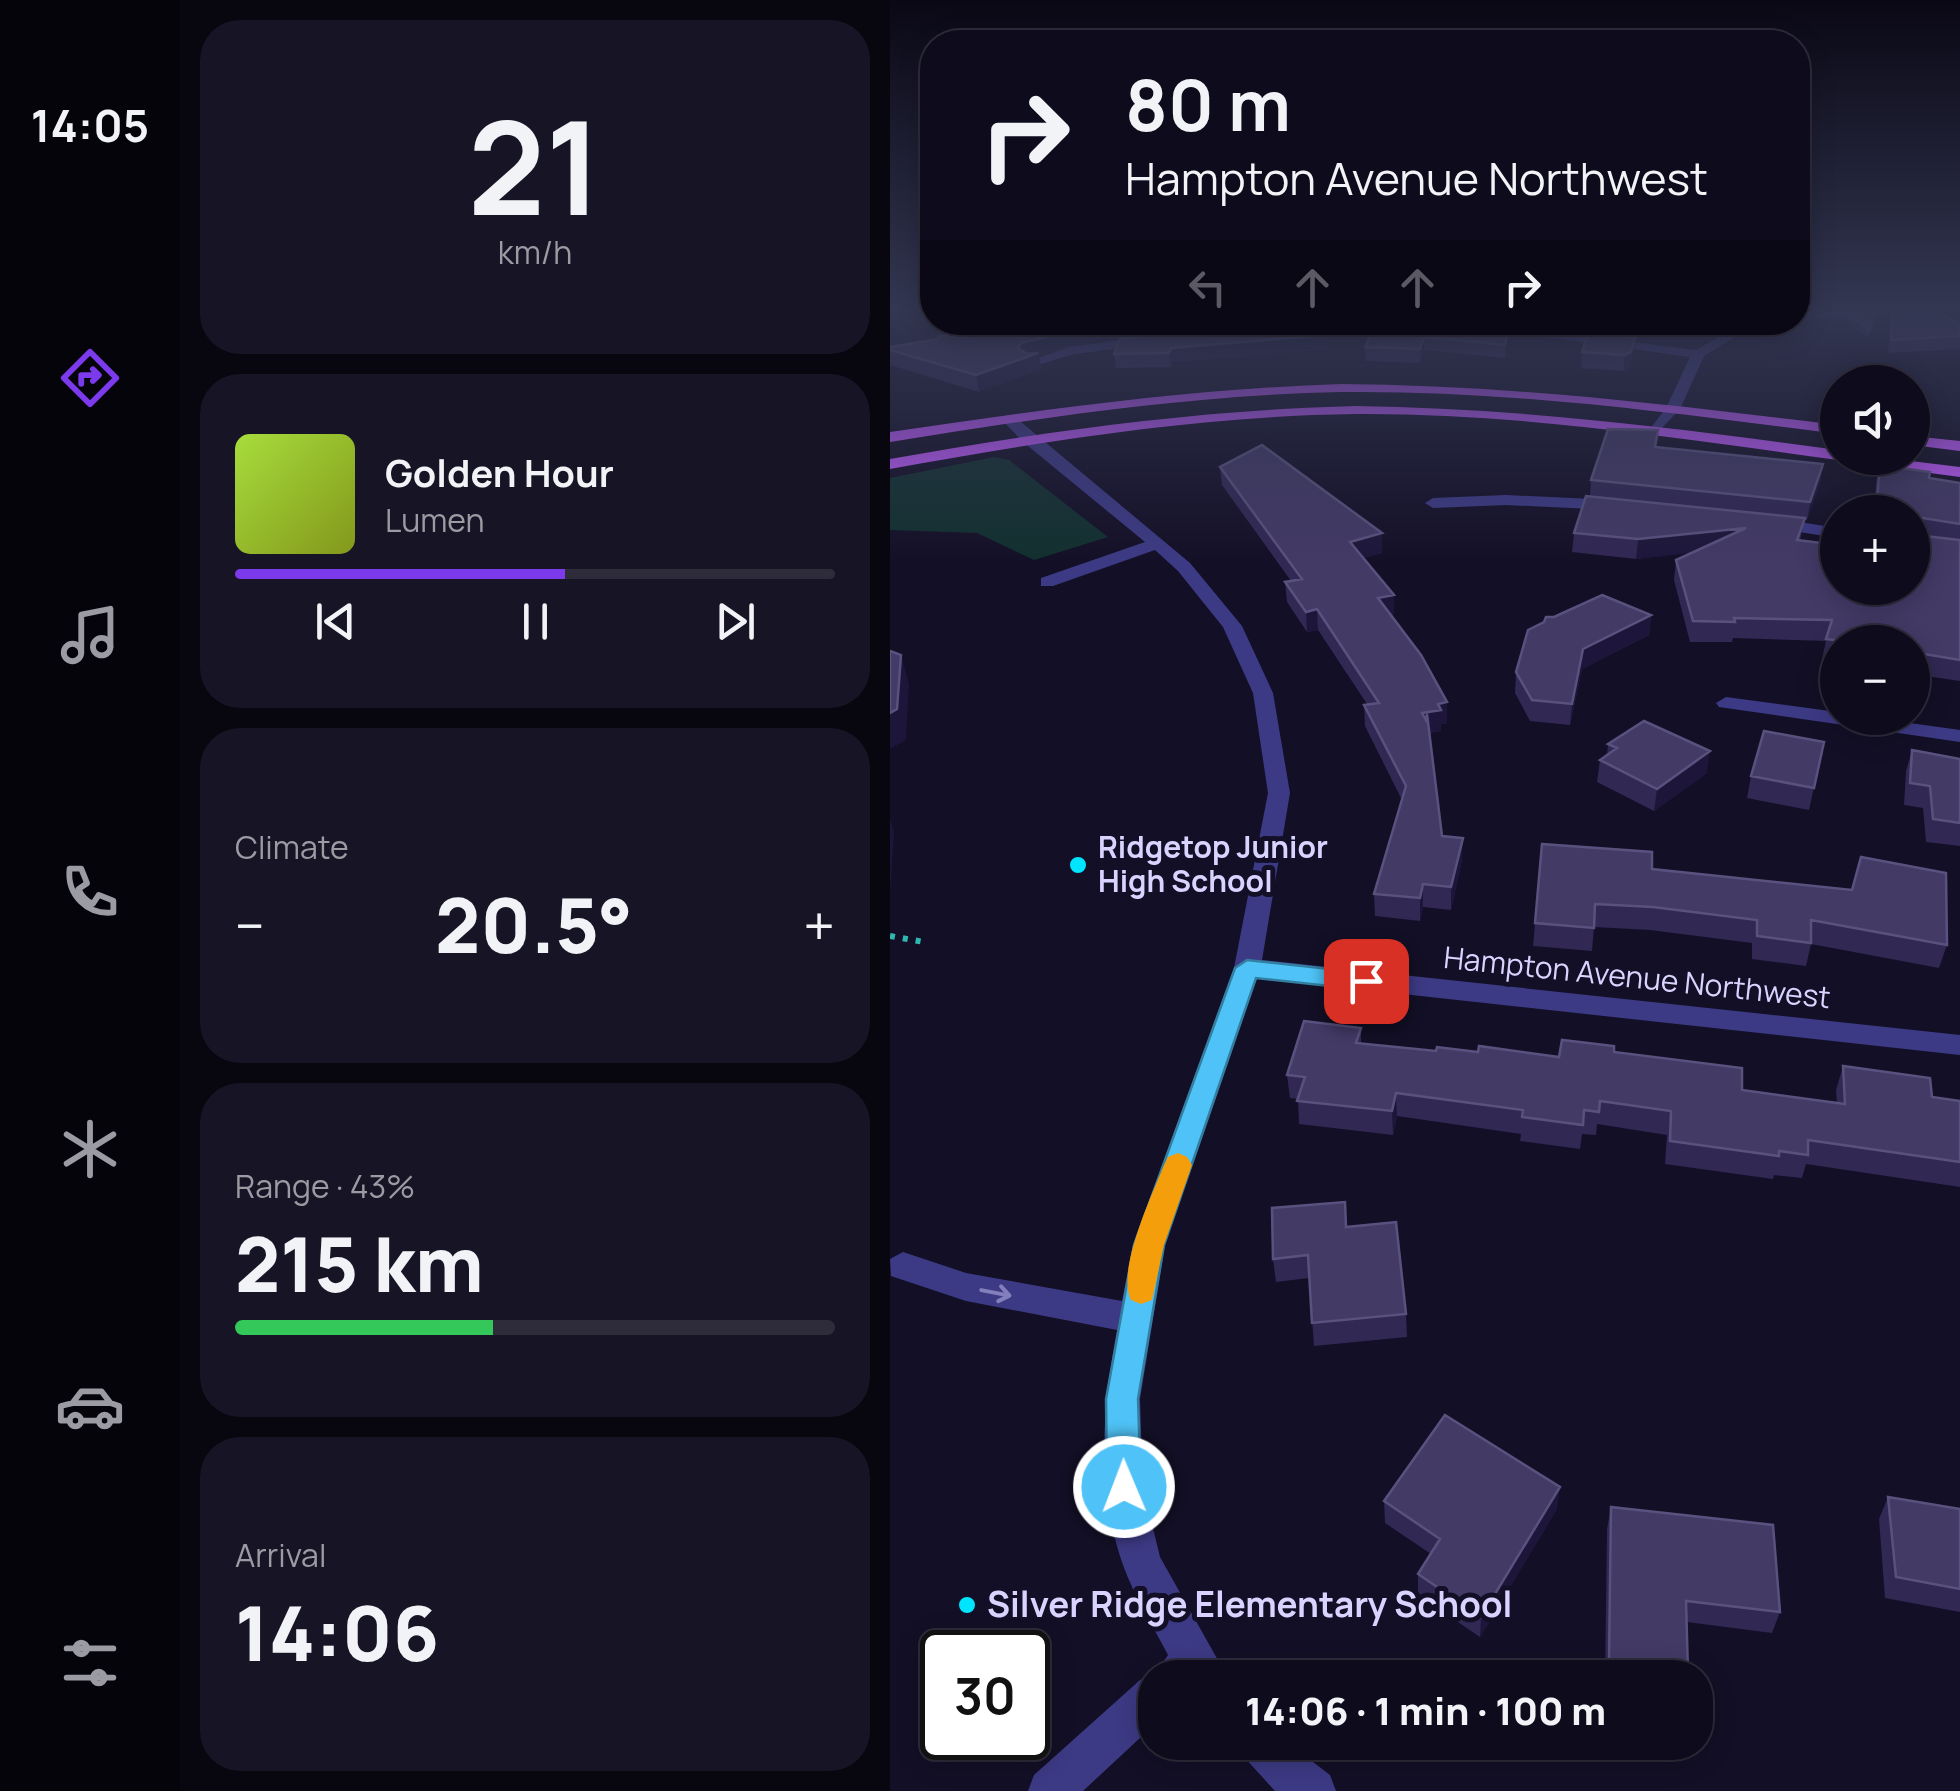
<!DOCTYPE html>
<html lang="en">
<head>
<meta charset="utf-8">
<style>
	body { margin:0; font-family:Manrope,sans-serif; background:#171425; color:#f1f3f6; height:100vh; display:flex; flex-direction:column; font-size:38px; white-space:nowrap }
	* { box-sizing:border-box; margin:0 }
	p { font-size:32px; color:#9b9ba3 }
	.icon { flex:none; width:55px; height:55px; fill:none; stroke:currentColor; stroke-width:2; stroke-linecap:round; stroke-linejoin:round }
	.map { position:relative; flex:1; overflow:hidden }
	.sheet { display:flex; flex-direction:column; gap:20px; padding:20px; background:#08060f; width:710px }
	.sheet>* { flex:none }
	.guide { position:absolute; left:30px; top:30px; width:890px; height:305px; border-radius:40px; box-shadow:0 5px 25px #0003,0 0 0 2px #2e2b3b; background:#0e0b1c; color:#f1f3f6; overflow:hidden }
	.buttons { position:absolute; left:930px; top:365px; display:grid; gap:20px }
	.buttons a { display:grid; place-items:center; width:110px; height:110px; border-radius:50%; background:#0e0b1c; box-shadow:0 5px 25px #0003,0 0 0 2px #2e2b3b; font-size:50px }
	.speed { position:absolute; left:30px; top:1630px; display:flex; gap:20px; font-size:50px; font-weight:700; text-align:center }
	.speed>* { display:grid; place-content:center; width:130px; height:130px; border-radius:50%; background:#0e0b1c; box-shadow:0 5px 25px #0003,0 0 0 2px #2e2b3b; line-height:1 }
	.speed .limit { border:5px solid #111; border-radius:15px; background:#fff; color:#111 }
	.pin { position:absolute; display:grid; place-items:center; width:85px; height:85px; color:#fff; margin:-42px; border-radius:20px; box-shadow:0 5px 15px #0006 }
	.me { position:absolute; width:110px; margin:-55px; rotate:359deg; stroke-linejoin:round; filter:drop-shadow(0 0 8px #0008) }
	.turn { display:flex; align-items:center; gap:35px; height:210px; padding:0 40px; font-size:45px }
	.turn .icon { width:130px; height:130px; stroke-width:2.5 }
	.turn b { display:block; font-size:70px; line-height:85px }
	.lanes { display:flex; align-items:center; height:95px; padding:0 40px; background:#0003; justify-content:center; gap:50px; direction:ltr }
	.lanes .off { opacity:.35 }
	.big { font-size:75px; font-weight:800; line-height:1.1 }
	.sheet .widget { flex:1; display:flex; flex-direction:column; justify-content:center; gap:15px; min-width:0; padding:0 35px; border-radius:40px; background:#171425 }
	.sheet .dial { align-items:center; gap:0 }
	.dial b { font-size:130px; line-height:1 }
	.song { display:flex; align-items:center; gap:30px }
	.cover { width:120px; height:120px; border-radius:15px; background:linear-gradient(135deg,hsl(80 70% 55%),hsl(70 70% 35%)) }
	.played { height:10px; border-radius:5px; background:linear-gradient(90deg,#7c3aed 55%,#2e2b3b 55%) }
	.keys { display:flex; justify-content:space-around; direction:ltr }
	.heat { display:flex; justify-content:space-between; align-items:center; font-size:55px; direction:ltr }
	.charge { height:15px; border-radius:8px; background:linear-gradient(90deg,#34c759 43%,#2e2b3b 0) }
	.trip { position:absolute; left:248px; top:1660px; width:575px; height:100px; border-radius:40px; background:#0e0b1c; box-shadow:0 5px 25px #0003,0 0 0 2px #2e2b3b; font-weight:800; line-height:100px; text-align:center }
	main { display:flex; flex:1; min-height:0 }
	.tab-bar { display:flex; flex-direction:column; width:180px; justify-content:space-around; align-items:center; background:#06040b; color:#9b9ba3 }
	.tab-bar .icon { width:70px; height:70px }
	.tab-bar .on { color:#7c3aed }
	.tab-bar b { font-size:45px; color:#f1f3f6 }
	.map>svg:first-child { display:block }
</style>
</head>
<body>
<main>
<nav class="tab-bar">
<b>14:05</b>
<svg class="icon on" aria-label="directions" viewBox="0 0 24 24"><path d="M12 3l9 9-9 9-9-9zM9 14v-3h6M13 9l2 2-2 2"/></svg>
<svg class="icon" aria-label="music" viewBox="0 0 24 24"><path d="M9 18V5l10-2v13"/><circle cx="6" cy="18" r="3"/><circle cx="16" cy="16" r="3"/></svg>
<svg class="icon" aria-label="phone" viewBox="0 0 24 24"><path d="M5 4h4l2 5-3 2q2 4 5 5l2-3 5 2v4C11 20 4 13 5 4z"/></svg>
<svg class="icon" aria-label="climate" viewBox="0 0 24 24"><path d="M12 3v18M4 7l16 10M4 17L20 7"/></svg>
<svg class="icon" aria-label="car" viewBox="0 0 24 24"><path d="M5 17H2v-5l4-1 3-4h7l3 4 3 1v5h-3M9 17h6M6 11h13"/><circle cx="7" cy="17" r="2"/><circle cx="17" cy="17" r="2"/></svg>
<svg class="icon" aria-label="filters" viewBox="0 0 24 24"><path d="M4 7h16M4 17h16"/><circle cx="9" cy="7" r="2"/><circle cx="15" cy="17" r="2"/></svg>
</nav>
<section class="sheet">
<div class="widget dial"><b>21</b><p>km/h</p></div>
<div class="widget">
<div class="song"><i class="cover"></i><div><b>Golden Hour</b><p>Lumen</p></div></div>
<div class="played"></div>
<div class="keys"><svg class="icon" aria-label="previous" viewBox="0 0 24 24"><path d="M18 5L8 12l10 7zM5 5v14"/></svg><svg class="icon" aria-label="pause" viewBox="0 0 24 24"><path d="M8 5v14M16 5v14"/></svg><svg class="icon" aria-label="next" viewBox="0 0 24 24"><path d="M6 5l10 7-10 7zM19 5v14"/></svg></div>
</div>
<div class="widget"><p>Climate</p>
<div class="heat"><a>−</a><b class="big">20.5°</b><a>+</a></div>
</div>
<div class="widget"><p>Range · 43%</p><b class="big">215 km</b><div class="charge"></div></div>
<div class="widget"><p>Arrival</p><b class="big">14:06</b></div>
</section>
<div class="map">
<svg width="1070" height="1791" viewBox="0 0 1070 1791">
	<rect width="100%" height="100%" fill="#130f26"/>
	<path fill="#12302f" d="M 104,457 L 119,460 L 218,537 L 144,560 L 87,533 L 0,530 L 0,478 Z"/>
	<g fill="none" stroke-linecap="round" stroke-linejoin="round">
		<path stroke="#2fb8b0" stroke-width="6" stroke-dasharray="5 8" stroke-linecap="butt" d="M 0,936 L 34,942"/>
		<path fill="#3d3a85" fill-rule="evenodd" d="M 908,313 L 1020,313 L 908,319 Z
			M 550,322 L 590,322 L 806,350 L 854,322 L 870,322 L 814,356 L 790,409 L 767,433 L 760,429 L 776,408 L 800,357 Z
			M 259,336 L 264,337 L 264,343 L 180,355 L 142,367 L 135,363 L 178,347 Z
			M 114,416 L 124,416 L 300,563 L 352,626 L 383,693 L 400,793 L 372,960 L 1070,1035 L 1070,1055 L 367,978 L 275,1245 L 250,1399 L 253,1487 L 270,1557 L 338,1678 L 265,1678 L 265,1724 L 193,1791 L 138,1791 L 144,1775 L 250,1680 L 265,1674 L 278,1655 C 263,1626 244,1596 233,1565 C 206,1489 212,1409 227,1330 L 76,1301 L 1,1276 L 0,1259 L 13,1252 L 76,1273 L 232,1301 L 243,1245 L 344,968 L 378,793 L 363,693 L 333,627 L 288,571 L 265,550 L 163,586 L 151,586 L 151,578 L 255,542 L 132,441 L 114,422 Z
			M 616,495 L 724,500 L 732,505 L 724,510 L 616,505 L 543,508 L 535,503 L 543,498 Z
			M 883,518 L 948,528 L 948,538 L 877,527 L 875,523 Z
			M 836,697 L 948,712 L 948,718 L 984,718 L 1070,730 L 1070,742 L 829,707 L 826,703 Z
			M 348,1742 L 397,1742 L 440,1775 L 446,1791 L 385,1791 L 354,1757 Z"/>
		<path fill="#c25bff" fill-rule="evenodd" d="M 451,384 C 618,385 782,405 948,425 L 948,434 C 783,413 617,390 451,392 C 299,395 149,418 0,442 L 0,432 C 150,410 299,389 451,384 Z
			M 466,406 C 628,408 787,428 948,450 L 948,458 L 954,458 L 948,460 C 788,438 628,413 466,414 C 309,416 154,441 0,469 L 0,459 C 155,431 309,410 466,406 Z
			M 1022,436 L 1070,441 L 1070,451 L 1022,445 Z
			M 958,458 L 996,458 L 1070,467 L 1070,477 L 965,463 Z"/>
	</g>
	<path fill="#312854" d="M 956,313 L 985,313 L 978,338 L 955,320 Z
		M 1002,313 L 1051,313 L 1070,325 L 1070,349 L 998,353 Z
		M 113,322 L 368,322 L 209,339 L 149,355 L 151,369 L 89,392 L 0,365 L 0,347 L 115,328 Z
		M 619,322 L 615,358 L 534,350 L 530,363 L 476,361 L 475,347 Z
		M 702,322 L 770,322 L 751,325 L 747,339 L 745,338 L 743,353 L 739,368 L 733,371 L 691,368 L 692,352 L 702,331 Z
		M 437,335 L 438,349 L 282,362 L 281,367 L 226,368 L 224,354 Z
		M 766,447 L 933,464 L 930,482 L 917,520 L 914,520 L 910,541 L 948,588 L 1022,512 L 984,512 L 986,483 L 990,465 L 1039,478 L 1070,483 L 1070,681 L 1022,674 L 1022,642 L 948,642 L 948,662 L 932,659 L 936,641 L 843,638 L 842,642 L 800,642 L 784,580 L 786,560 L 804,552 L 746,559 L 682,552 L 684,533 L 700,496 L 701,480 Z
		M 330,467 L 492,553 L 473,558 L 504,615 L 501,615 L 557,723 L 551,724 L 551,731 L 540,733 L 552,836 L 572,860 L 561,910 L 533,907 L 530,921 L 485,916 L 484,894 L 512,800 L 475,726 L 474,705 L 477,704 L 428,630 L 417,632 L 397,602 L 395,582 L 401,581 L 332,485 Z
		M 761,615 L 759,635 L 692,669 L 680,725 L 640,721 L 625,693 L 626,672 Z
		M 934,742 L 919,810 L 857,798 L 861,776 Z
		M 718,744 L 817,773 L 764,811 L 707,782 L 710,760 L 717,755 Z
		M 1022,750 L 1070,759 L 1070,846 L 1036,842 L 1033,808 L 1014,805 L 1016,771 Z
		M 652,844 L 762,869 L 1057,945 L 1049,968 L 921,944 L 916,966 L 862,959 L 862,943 L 760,930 L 704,927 L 702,951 L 643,946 Z
		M 471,1028 L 471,1043 L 546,1051 L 588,1052 L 669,1057 L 724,1052 L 852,1090 L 947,1103 L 946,1090 L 953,1066 L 1042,1097 L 1070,1101 L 1070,1187 L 916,1164 L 912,1178 L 884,1175 L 883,1179 L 775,1164 L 777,1135 L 707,1124 L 706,1135 L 692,1134 L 690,1149 L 630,1141 L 631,1134 L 507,1116 L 503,1135 L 409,1124 L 408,1099 L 400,1098 L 397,1075 Z
		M 456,1227 L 516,1314 L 517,1337 L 424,1346 L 419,1278 L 386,1282 L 383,1259 Z
		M 998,1497 L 1070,1509 L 1070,1612 L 995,1598 L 989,1519 Z
		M 494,1501 L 667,1509 L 590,1637 L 528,1595 L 528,1574 L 541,1554 L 495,1523 Z
		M 721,1507 L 890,1612 L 882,1633 L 797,1622 L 798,1672 L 797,1678 L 715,1678 L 717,1529 Z"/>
	<path fill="#1d163a" d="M 219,322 L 368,322 L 209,339 L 149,355 L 151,369 L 89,392 L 86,375 L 128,348 L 131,343 L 207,324 Z
		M 619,322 L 619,335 L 615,358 L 615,345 Z
		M 749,322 L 770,322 L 751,325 L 747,339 Z
		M 437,335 L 438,349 L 282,362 L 281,367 L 279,353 L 281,348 Z
		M 534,337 L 534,350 L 530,363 L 530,349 Z
		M 745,337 L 743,353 L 739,368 L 733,371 L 735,355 Z
		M 933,464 L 930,482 L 917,520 L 920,502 Z
		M 856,528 L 853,547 L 746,559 L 748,539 Z
		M 492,533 L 492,553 L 461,561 L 460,542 Z
		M 504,595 L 504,615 L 489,618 L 488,598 Z
		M 427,609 L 428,630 L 417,632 L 416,612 Z
		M 761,615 L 759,635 L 692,669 L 680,725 L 682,704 L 693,649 Z
		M 11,655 L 19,684 L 16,740 L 0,749 L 0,713 Z
		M 557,702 L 557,723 L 551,724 L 551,731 L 532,734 L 532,713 L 548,704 Z
		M 820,751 L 817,773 L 764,811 L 767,789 Z
		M 0,819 L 4,832 L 0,894 Z
		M 573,838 L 572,860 L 561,910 L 561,887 Z
		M 533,884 L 533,907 L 530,921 L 530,898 Z
		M 506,1093 L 507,1116 L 503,1135 L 502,1111 Z
		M 670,1487 L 667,1509 L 590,1637 L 591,1617 Z"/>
	<path fill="#433a66" stroke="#5a527e" stroke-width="2.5" d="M 957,313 L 985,313 L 979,330 Z
		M 1003,313 L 1051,313 L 1070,325 L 1070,336 L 1001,340 Z
		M 114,322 L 219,322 L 207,324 L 131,343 L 128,348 L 137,354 L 148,353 L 86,375 L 0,350 L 0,347 L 49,339 L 48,336 L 116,328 Z
		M 382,322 L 424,322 L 437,335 L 281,348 L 279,353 L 224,354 L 230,339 Z
		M 486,322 L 619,322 L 615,345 L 534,337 L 530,349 L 475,347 Z
		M 699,331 L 745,337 L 741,352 L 735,355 L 692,352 Z
		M 718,429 L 768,430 L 765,447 L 933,464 L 920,502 L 701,480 Z
		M 372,445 L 492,533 L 460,542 L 504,595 L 488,598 L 531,655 L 557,702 L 548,704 L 551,710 L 532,713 L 536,720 L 537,714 L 552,836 L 573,838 L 561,887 L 533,884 L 530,898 L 484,894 L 516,786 L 474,705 L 489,703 L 427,609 L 416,612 L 395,582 L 412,579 L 330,467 Z
		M 990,465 L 1040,472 L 1039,478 L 1070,483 L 1070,524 L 1027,517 L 1023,521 L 1026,535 L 1070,540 L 1070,660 L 1022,652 L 1022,642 L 959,642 L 936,639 L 942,620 L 844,618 L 845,622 L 803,621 L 786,560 L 856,528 L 748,539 L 684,533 L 696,496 L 915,518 L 907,540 L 948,545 L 948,588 L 1022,588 L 1022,512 L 986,512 Z
		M 712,595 L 761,615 L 693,649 L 682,704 L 642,700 L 626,672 L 638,630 L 654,622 L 656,617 L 664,617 Z
		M 0,651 L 11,655 L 7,709 L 0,713 Z
		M 754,721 L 820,751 L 767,789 L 710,760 L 727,748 L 718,744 Z
		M 874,731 L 934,742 L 924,788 L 861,776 Z
		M 1022,750 L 1070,759 L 1070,823 L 1043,819 L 1040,786 L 1020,783 Z
		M 652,844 L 762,852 L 762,869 L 962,890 L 971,857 L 1056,873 L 1057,945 L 921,920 L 921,943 L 867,936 L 867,920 L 763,907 L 705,904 L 704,928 L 645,923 Z
		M 414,1021 L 471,1028 L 466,1043 L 546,1051 L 547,1047 L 588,1052 L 589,1046 L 669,1057 L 672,1040 L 724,1046 L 724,1052 L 852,1068 L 852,1090 L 955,1104 L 953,1066 L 1040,1078 L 1042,1097 L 1070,1101 L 1070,1162 L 918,1140 L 918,1155 L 889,1151 L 889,1156 L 780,1141 L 781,1111 L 710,1101 L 709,1112 L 694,1110 L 693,1125 L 632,1117 L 633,1110 L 506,1093 L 502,1111 L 407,1101 L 415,1077 L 397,1075 Z
		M 455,1202 L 456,1227 L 506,1222 L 516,1314 L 422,1323 L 418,1255 L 383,1259 L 382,1208 Z
		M 555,1415 L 670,1487 L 591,1617 L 528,1574 L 550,1539 L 494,1501 Z
		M 998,1497 L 1070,1509 L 1070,1589 L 1006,1577 Z
		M 721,1507 L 883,1525 L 890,1612 L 796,1601 L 798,1672 L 719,1662 Z"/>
	<defs><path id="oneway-shaft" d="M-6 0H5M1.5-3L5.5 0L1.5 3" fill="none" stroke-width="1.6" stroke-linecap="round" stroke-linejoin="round" transform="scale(2.5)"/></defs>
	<use stroke="#837fbc" href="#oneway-shaft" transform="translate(106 1293) rotate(11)"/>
	<linearGradient id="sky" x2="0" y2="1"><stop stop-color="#0a0815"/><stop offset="0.55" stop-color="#333752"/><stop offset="1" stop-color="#333752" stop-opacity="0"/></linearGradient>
	<rect width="1070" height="564" fill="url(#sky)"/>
	<path fill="#4fc3f7" stroke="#337fa1" stroke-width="2.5" d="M 357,960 L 476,973 L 488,981 L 476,990 L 366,978 L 274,1245 L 248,1399 L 251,1487 L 246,1499 L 234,1504 L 222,1499 L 217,1487 L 216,1399 L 244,1245 L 345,968 Z"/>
	<path fill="#f59e0b" d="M 288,1153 L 297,1157 L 302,1165 L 274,1245 L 262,1300 L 251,1304 L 241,1300 C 226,1271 262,1195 274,1165 L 278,1157 Z"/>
	<g fill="#00e5ff" stroke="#130f26" stroke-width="4">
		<circle cx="188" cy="865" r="10"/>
		<circle cx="77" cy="1605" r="10"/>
	</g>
	<g text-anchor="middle" stroke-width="10" stroke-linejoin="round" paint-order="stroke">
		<g font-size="30" font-weight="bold" fill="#d9d4ff" stroke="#130f26" text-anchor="start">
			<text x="208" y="858">Ridgetop Junior<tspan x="208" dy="34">High School</tspan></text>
		</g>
		<g font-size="30" fill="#d9d4ff" stroke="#130f26">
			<text transform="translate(747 978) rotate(6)" y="10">Hampton Avenue Northwest</text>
		</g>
		<g font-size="35" font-weight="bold" fill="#d9d4ff" stroke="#130f26" text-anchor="start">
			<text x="97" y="1617">Silver Ridge Elementary School</text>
		</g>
	</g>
</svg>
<div class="buttons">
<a><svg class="icon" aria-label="sound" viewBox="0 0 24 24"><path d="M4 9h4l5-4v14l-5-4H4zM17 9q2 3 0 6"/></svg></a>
<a>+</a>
<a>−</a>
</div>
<div class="speed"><div class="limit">30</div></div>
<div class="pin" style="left:476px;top:981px;background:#d93025"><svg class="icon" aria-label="arrive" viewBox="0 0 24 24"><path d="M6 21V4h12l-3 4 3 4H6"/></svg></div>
<svg class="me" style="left:234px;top:1487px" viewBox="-20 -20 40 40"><circle r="17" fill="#4fc3f7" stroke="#fff" stroke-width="3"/><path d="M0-11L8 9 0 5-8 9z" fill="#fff"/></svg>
<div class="trip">14:06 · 1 min · 100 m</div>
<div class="guide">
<div class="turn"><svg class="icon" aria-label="right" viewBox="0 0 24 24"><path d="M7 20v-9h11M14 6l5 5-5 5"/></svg><div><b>80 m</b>Hampton Avenue Northwest</div></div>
<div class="lanes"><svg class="icon off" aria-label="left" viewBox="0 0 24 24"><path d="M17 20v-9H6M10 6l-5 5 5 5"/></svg><svg class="icon off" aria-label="ahead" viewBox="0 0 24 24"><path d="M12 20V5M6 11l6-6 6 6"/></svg><svg class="icon off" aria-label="ahead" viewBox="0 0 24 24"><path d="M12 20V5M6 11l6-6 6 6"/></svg><svg class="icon" aria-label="right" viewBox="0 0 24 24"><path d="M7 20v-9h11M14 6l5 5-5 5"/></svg></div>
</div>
</div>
</main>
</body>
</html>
